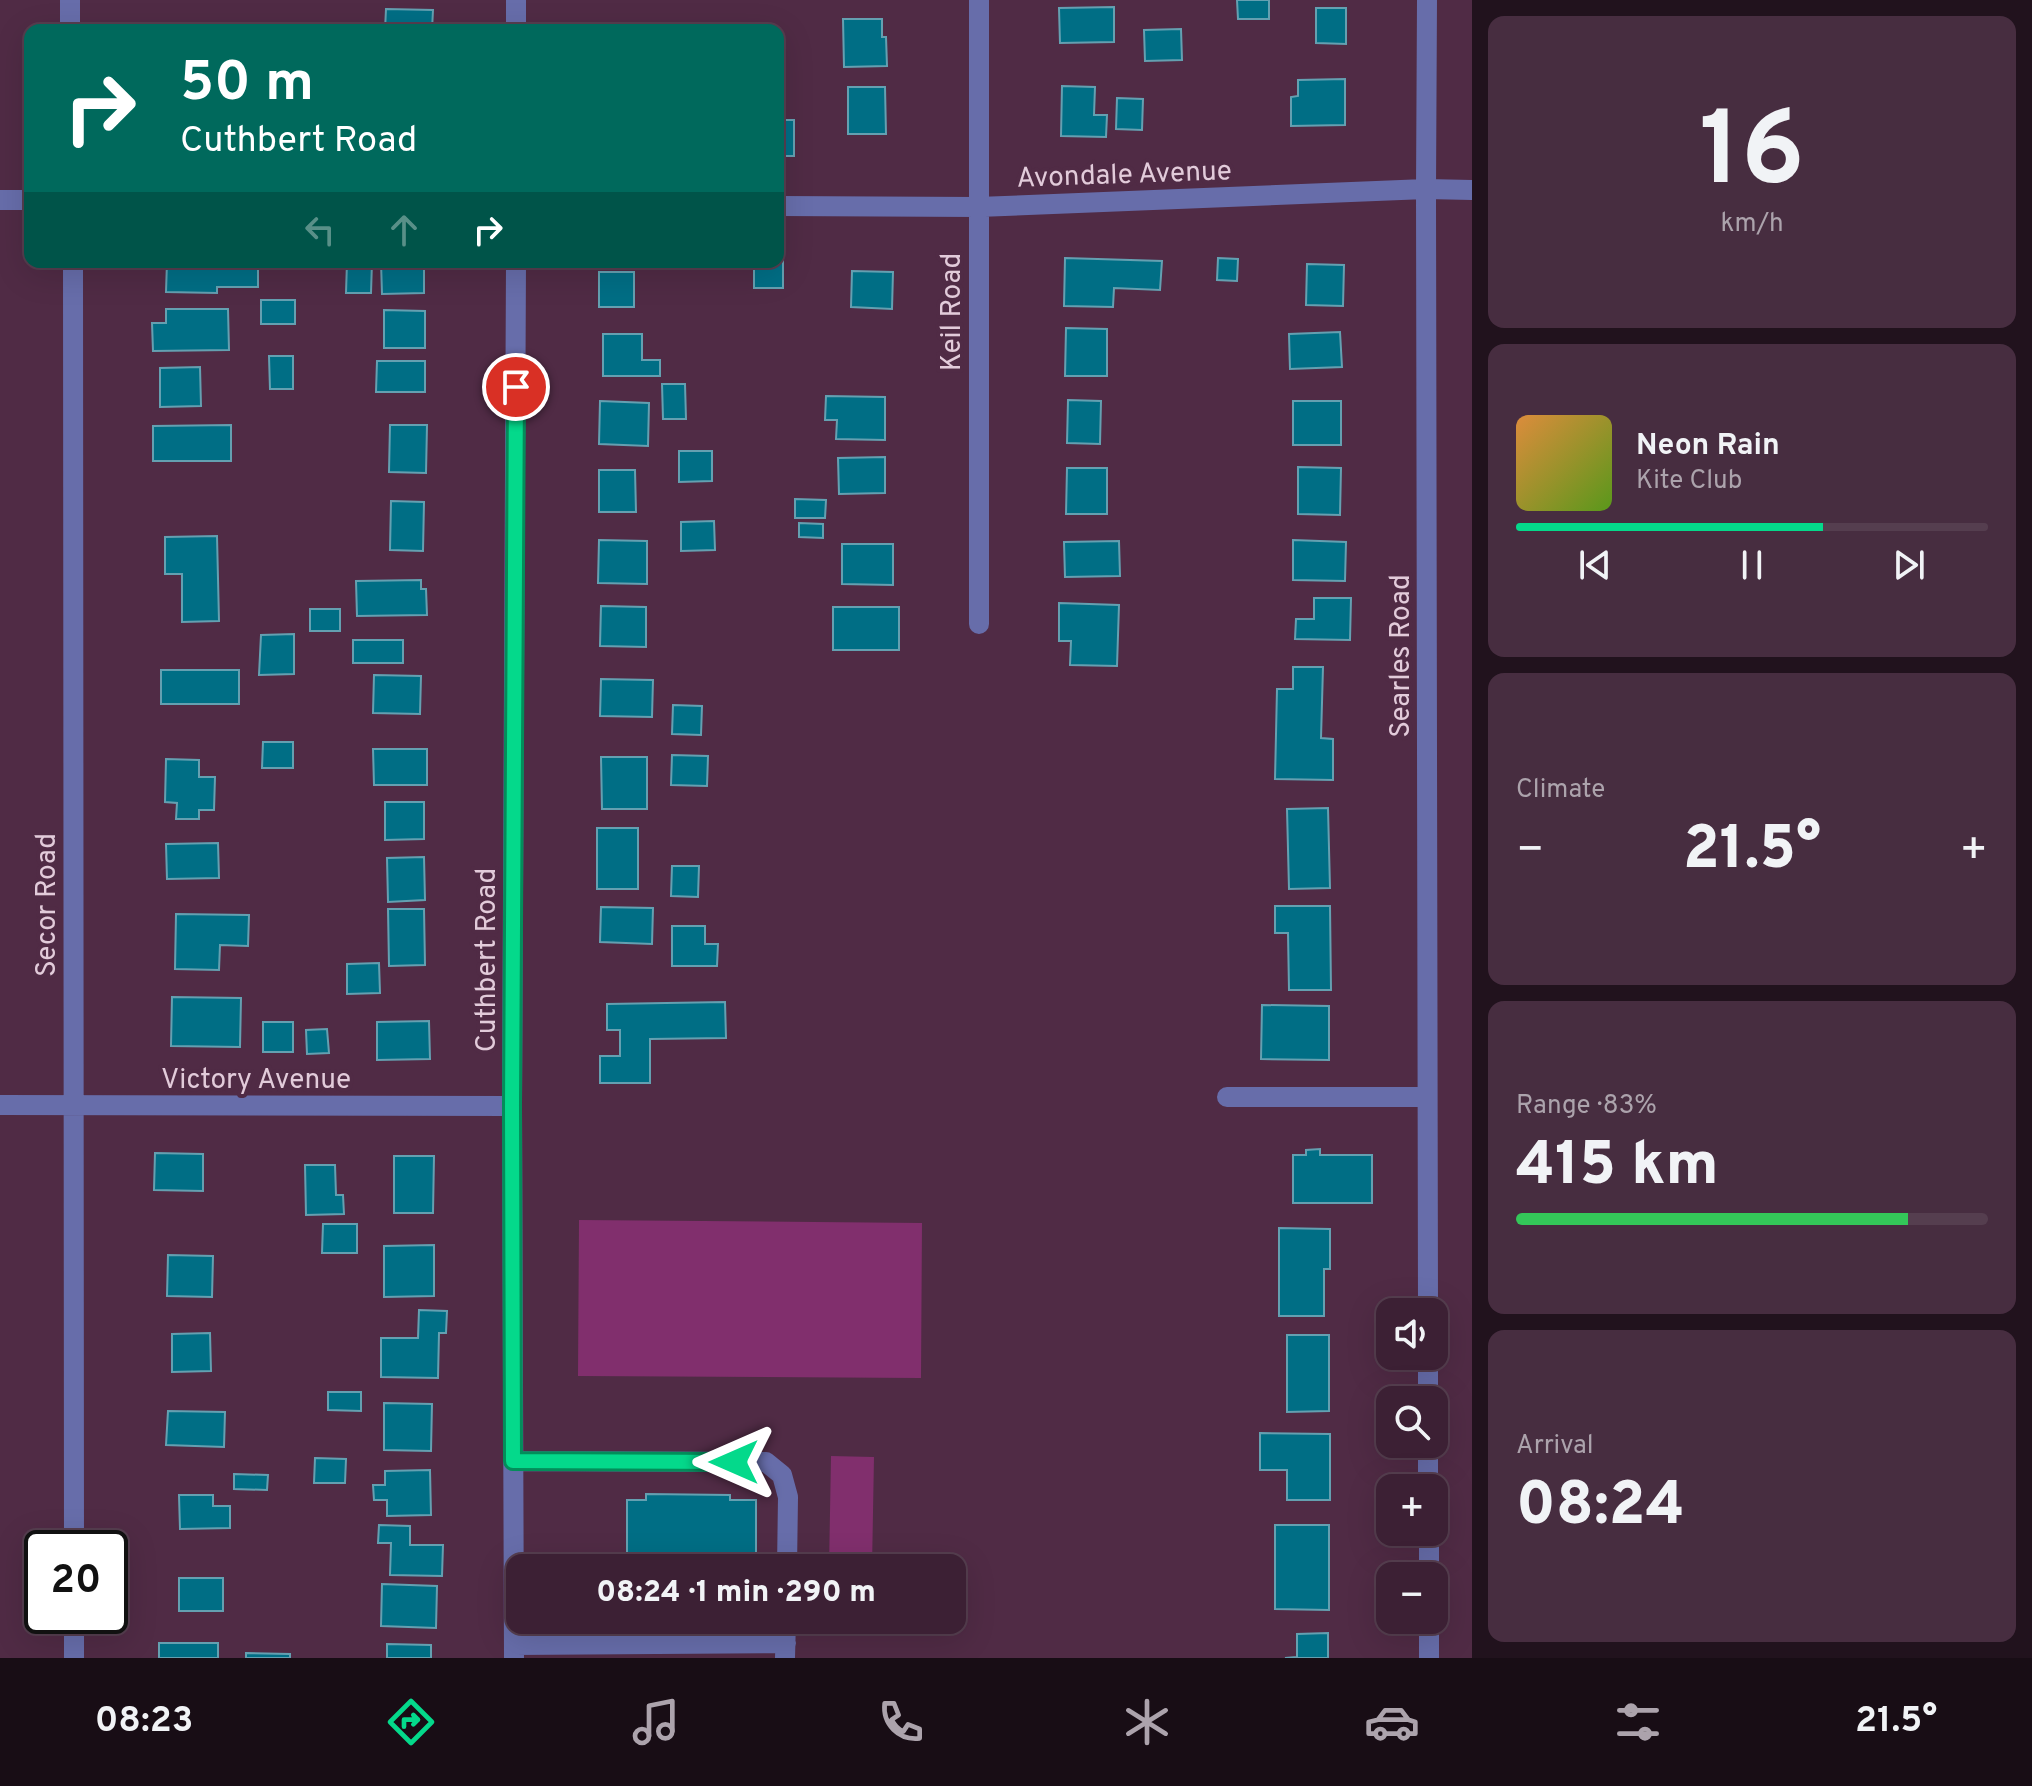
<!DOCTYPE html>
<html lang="en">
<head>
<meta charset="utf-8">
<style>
	body { margin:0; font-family:Overpass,sans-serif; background:#472d40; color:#f1f3f6; height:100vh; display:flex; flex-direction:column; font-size:30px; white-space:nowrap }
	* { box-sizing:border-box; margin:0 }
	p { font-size:26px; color:#aca3ac }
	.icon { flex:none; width:44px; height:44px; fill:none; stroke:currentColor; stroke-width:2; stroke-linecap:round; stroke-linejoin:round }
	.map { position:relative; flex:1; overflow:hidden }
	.side { display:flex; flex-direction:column; gap:16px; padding:16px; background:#21121d; width:560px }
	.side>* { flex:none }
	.guide { position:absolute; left:24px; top:24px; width:760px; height:244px; border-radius:16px; box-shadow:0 8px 32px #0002,0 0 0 2px #553e4f; background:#00695c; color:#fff; overflow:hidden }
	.tools { position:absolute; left:1376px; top:1298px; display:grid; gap:16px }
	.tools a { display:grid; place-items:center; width:72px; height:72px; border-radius:16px; background:#3c2034; box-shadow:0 8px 32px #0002,0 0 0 2px #553e4f; font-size:40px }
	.speed { position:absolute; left:24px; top:1530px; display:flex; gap:16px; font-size:40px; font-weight:700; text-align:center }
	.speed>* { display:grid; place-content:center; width:104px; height:104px; border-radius:50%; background:#3c2034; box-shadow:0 8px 32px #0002,0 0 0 2px #553e4f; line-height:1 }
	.speed .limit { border:4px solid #111; border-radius:12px; background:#fff; color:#111 }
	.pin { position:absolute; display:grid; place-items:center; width:68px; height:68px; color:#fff; margin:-34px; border:4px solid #fff; border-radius:50%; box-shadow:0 2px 8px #0007 }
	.me { position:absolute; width:88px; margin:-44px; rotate:270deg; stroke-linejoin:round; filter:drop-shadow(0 0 6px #0008) }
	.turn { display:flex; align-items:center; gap:28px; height:168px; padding:0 24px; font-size:36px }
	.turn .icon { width:104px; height:104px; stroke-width:2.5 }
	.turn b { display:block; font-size:56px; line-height:68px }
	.lanes { display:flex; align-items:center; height:76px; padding:0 24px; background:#0003; justify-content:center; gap:40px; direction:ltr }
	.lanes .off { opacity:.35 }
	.big { font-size:60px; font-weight:800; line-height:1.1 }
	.side .tile { flex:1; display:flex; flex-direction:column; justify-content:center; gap:12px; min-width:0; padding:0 28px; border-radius:16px; background:#472d40 }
	.side .dial { align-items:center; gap:0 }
	.dial b { font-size:104px; line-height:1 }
	.song { display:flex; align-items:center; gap:24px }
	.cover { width:96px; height:96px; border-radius:12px; background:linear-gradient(135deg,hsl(30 70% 55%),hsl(90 70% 35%)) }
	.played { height:8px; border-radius:4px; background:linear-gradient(90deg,#04d98b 65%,#553e4f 65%) }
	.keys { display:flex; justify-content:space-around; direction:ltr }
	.heat { display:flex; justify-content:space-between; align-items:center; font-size:44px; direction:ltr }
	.charge { height:12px; border-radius:6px; background:linear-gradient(90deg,#34c759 83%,#553e4f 0) }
	.trip { position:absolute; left:506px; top:1554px; width:460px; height:80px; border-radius:16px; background:#3c2034; box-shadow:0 8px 32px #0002,0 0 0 2px #553e4f; font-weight:800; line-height:80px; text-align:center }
	.menu { display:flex; height:128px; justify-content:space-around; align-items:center; background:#180d15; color:#aca3ac }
	.menu .icon { width:56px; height:56px }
	.menu .active { color:#04d98b }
	.menu b { font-size:36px; color:#f1f3f6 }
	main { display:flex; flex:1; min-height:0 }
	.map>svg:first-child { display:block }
</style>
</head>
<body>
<main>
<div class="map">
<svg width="1472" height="1658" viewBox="0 0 1472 1658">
	<rect width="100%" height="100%" fill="#502b45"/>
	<path fill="#812f6d" d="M 579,1220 L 922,1223 L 921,1378 L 578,1376 Z
		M 831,1456 L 874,1457 L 872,1568 L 829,1568 Z"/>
	<path fill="#006e85" stroke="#64a0b1" stroke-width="2" d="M 1237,0 L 1269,0 L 1269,19 L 1238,19 Z
		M 1114,7 L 1114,42 L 1060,43 L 1059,8 Z
		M 1316,8 L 1346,8 L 1346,44 L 1316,43 Z
		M 386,9 L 433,10 L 432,30 L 385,30 Z
		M 843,19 L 882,19 L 882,37 L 886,37 L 887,66 L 844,67 Z
		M 1181,29 L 1182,60 L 1145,61 L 1144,30 Z
		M 1345,79 L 1345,125 L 1291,126 L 1291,97 L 1298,96 L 1298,80 Z
		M 1062,86 L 1095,87 L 1094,115 L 1107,115 L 1106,137 L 1061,136 Z
		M 848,87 L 885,87 L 886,134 L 848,134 Z
		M 1117,98 L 1143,99 L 1142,130 L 1116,129 Z
		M 778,120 L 794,120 L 794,156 L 778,156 Z
		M 778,256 L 783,256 L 783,288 L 754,288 L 754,262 L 778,262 Z
		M 1065,258 L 1162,261 L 1160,290 L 1114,288 L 1113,307 L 1064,306 Z
		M 1218,258 L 1238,259 L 1237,281 L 1217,280 Z
		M 167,262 L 258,262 L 258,287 L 217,287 L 217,293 L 166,292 Z
		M 347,262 L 372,262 L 371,293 L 346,293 Z
		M 381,262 L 424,262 L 424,293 L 382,294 Z
		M 1307,264 L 1344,265 L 1343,306 L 1306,305 Z
		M 852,271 L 893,272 L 892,309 L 851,307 Z
		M 599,272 L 634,272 L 634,307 L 599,307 Z
		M 261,300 L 295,300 L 295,324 L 261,324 Z
		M 166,309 L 228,309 L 229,350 L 153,351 L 152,323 L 166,323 Z
		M 384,310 L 425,311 L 425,348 L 384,348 Z
		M 1066,328 L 1107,329 L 1107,376 L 1065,376 Z
		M 1340,332 L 1342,367 L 1290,369 L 1289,334 Z
		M 603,334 L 642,334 L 642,360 L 660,360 L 660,376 L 603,376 Z
		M 269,356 L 293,356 L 293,389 L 270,389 Z
		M 377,361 L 425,361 L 425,392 L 376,392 Z
		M 200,367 L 201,406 L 160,407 L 160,368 Z
		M 662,384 L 685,384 L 686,419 L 663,419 Z
		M 826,396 L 885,397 L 885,440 L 836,439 L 837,420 L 825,420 Z
		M 1068,400 L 1101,401 L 1100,444 L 1067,443 Z
		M 600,401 L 649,403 L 648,446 L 599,444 Z
		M 1293,401 L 1341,401 L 1341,445 L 1293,445 Z
		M 231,425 L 231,461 L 153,461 L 153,426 Z
		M 390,425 L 427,425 L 426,473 L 389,472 Z
		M 679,451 L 712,451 L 712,481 L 679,482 Z
		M 885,457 L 885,493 L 839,494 L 838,458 Z
		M 1298,467 L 1341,468 L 1340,515 L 1298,514 Z
		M 1067,468 L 1107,468 L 1107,514 L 1066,514 Z
		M 599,470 L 635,470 L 636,512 L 599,512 Z
		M 795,499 L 826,500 L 825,518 L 795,518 Z
		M 391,501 L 424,502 L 423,551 L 390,550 Z
		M 714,521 L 715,550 L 681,551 L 681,522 Z
		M 799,523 L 823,524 L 823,538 L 799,537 Z
		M 217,536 L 219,621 L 182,622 L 182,574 L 165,574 L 165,537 Z
		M 599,540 L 647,541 L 647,584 L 598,583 Z
		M 1293,540 L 1346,542 L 1345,581 L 1293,580 Z
		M 1119,541 L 1120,576 L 1065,577 L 1064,542 Z
		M 842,544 L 893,544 L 893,585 L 842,584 Z
		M 421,580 L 421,589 L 426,589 L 427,615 L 357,616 L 356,581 Z
		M 1314,598 L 1351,598 L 1350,640 L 1295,639 L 1296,619 L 1314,619 Z
		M 1059,603 L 1119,605 L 1117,666 L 1070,665 L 1071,641 L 1059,641 Z
		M 601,606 L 646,607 L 646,647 L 600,646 Z
		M 833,607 L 899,607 L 899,650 L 833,650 Z
		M 310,609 L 340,609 L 340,631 L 310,631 Z
		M 294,634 L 294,674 L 259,675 L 261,635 Z
		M 353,640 L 403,640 L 403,663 L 353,663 Z
		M 1293,667 L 1323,667 L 1321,738 L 1333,739 L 1333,780 L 1275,779 L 1277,689 L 1293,689 Z
		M 161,670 L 239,670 L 239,704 L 161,704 Z
		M 374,675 L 421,676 L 420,714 L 373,713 Z
		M 601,679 L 653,680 L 652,717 L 600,716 Z
		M 673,705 L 702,706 L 701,735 L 672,734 Z
		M 263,742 L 293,742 L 293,768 L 262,768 Z
		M 373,749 L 427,749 L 427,785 L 374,785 Z
		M 672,755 L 708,756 L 707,786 L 671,785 Z
		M 601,757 L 647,757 L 647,809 L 602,809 Z
		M 166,759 L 199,760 L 199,777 L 215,777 L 214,810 L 199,810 L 199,819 L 176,819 L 177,803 L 165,802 Z
		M 385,802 L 424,802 L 424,839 L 385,840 Z
		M 1328,808 L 1330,888 L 1289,889 L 1287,809 Z
		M 597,828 L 638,828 L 638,889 L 597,889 Z
		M 218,843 L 219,878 L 167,879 L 166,844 Z
		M 424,857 L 425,900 L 388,902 L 387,858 Z
		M 672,866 L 699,866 L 698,897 L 671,896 Z
		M 1275,906 L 1330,906 L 1331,990 L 1289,990 L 1288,933 L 1275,933 Z
		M 601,907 L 653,908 L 652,944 L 600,942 Z
		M 388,909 L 424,909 L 425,965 L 389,966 Z
		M 176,914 L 249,915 L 248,946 L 220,945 L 219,970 L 175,969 Z
		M 672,926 L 705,926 L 705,944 L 718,944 L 717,966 L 672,966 Z
		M 379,963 L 380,993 L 347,994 L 347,964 Z
		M 172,997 L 241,998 L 240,1047 L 171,1046 Z
		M 725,1002 L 726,1038 L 650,1039 L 650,1083 L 600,1083 L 600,1056 L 620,1056 L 620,1030 L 607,1030 L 607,1004 Z
		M 1262,1005 L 1329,1006 L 1329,1060 L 1261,1059 Z
		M 429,1021 L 430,1059 L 377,1060 L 377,1022 Z
		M 263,1022 L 293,1022 L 293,1052 L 263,1052 Z
		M 327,1029 L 329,1053 L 307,1054 L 306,1030 Z
		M 1320,1149 L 1320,1155 L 1372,1155 L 1372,1203 L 1293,1203 L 1293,1155 L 1306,1155 L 1306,1150 Z
		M 155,1153 L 203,1154 L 203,1191 L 154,1190 Z
		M 394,1156 L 434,1156 L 433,1213 L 394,1213 Z
		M 305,1165 L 335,1165 L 336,1195 L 343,1195 L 344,1214 L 306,1215 Z
		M 323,1224 L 357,1224 L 357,1253 L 322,1253 Z
		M 1279,1228 L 1330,1229 L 1330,1269 L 1324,1269 L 1324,1316 L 1279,1316 Z
		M 434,1245 L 434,1296 L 384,1297 L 384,1246 Z
		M 168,1255 L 213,1256 L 212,1297 L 167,1296 Z
		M 419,1310 L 447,1311 L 446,1333 L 439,1333 L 438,1378 L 381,1377 L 381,1338 L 418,1338 Z
		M 210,1333 L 211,1371 L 172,1372 L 172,1334 Z
		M 1287,1335 L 1329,1335 L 1329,1411 L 1287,1412 Z
		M 328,1392 L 361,1392 L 361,1411 L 328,1410 Z
		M 384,1403 L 432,1404 L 431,1451 L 384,1450 Z
		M 168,1411 L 225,1412 L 224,1447 L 166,1445 Z
		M 1260,1433 L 1330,1434 L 1330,1500 L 1287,1500 L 1287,1470 L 1260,1470 Z
		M 315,1458 L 346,1459 L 345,1483 L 314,1483 Z
		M 430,1470 L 431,1515 L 387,1516 L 387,1500 L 374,1500 L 373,1485 L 385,1485 L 385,1471 Z
		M 234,1474 L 268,1475 L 267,1490 L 234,1489 Z
		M 646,1494 L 730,1495 L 730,1500 L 756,1500 L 756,1568 L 627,1568 L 627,1500 L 646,1500 Z
		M 179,1495 L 213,1495 L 213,1506 L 230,1506 L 230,1528 L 180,1529 Z
		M 379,1525 L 410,1526 L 410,1545 L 443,1545 L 442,1576 L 390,1575 L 391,1543 L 378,1543 Z
		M 1275,1525 L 1329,1525 L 1329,1610 L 1275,1609 Z
		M 179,1578 L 223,1578 L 223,1611 L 179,1611 Z
		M 382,1584 L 437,1586 L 436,1628 L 381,1626 Z
		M 1328,1633 L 1328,1658 L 1285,1658 L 1297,1657 L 1297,1634 Z
		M 159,1643 L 218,1643 L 218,1658 L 159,1658 Z
		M 387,1644 L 431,1645 L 431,1658 L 387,1658 Z
		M 246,1653 L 290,1654 L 290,1658 L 246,1658 Z"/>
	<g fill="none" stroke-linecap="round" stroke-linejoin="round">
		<path stroke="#676daa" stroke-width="20" d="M 70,0 L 70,30
			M 516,0 L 516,30
			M 1427,0 L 1426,189 L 1428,1312
			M 0,200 L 30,200
			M 778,206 L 978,207 L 1426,189 L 1472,190
			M 73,262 L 74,1548
			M 979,624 L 979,0
			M 1227,1097 L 1427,1097
			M 0,1105 L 512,1106
			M 1428,1356 L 1428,1400
			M 1428,1444 L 1428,1488
			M 513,1461 L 766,1462 L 782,1475 L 788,1497 L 787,1568
			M 1429,1532 L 1429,1576
			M 74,1616 L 74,1658
			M 1429,1620 L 1429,1658
			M 514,1645 L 786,1643
			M 514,1658 L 512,1106 L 516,262
			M 785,1658 L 786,1620"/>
	</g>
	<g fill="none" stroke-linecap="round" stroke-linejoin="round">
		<g stroke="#038d5a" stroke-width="20">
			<path id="route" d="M 516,387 L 512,1106 L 513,1461 L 734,1462"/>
		</g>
		<use href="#route" stroke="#04d98b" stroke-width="14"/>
	</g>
	<g text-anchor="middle" stroke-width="8" stroke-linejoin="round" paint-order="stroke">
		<g font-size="28" fill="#e2cbda" stroke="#502b45">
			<text transform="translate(1124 173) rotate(-2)" y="10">Avondale Avenue</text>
			<text transform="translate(950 312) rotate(-90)" y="10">Keil Road</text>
			<text transform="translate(1399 656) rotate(-90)" y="10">Searles Road</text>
			<text transform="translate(45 905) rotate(-90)" y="10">Secor Road</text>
			<text transform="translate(485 960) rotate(-90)" y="10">Cuthbert Road</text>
			<text x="256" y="1088">Victory Avenue</text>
		</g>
	</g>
</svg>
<div class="tools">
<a><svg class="icon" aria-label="sound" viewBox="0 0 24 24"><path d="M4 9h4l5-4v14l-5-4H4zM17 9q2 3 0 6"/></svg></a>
<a><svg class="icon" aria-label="search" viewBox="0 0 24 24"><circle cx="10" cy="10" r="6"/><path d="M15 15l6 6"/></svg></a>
<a>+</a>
<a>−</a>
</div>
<div class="speed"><div class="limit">20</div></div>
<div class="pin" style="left:516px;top:387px;background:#d93025"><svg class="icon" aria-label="arrive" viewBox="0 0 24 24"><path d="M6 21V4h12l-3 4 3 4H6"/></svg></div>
<svg class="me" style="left:734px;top:1462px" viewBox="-20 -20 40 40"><path d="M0-17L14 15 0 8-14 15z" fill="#04d98b" stroke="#fff" stroke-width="4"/></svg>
<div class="trip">08:24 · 1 min · 290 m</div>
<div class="guide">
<div class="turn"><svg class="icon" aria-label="right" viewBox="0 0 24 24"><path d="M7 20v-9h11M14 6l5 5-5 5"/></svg><div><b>50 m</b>Cuthbert Road</div></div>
<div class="lanes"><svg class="icon off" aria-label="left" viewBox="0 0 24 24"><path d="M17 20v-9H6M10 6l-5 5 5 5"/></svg><svg class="icon off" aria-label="ahead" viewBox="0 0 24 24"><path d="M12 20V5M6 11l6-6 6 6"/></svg><svg class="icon" aria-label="right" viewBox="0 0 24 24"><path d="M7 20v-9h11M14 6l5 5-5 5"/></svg></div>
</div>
</div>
<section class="side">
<div class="tile dial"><b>16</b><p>km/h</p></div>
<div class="tile">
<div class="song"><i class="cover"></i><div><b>Neon Rain</b><p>Kite Club</p></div></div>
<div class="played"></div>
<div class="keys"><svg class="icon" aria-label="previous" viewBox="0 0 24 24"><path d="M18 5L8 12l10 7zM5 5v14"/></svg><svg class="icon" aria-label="pause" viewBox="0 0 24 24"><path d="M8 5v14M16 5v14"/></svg><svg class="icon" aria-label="next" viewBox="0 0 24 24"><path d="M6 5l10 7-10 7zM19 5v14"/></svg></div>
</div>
<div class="tile"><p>Climate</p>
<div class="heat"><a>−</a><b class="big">21.5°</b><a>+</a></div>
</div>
<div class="tile"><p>Range · 83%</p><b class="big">415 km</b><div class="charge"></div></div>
<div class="tile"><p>Arrival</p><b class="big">08:24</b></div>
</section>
</main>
<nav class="menu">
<b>08:23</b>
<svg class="icon active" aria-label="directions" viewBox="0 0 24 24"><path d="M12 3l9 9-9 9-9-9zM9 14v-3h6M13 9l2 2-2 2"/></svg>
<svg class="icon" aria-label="music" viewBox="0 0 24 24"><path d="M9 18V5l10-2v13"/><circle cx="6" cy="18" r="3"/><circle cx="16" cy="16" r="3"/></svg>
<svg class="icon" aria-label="phone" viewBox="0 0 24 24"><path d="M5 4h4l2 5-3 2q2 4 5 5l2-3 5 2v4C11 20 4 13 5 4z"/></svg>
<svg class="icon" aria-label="climate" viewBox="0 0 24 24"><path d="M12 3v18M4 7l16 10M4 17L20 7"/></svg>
<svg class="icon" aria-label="car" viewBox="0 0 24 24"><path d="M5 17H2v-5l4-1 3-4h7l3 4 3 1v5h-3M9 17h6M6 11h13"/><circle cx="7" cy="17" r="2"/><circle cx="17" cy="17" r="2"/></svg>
<svg class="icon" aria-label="filters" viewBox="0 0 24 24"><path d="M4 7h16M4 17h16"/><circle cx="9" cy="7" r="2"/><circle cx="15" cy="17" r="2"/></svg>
<b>21.5°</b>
</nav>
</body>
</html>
